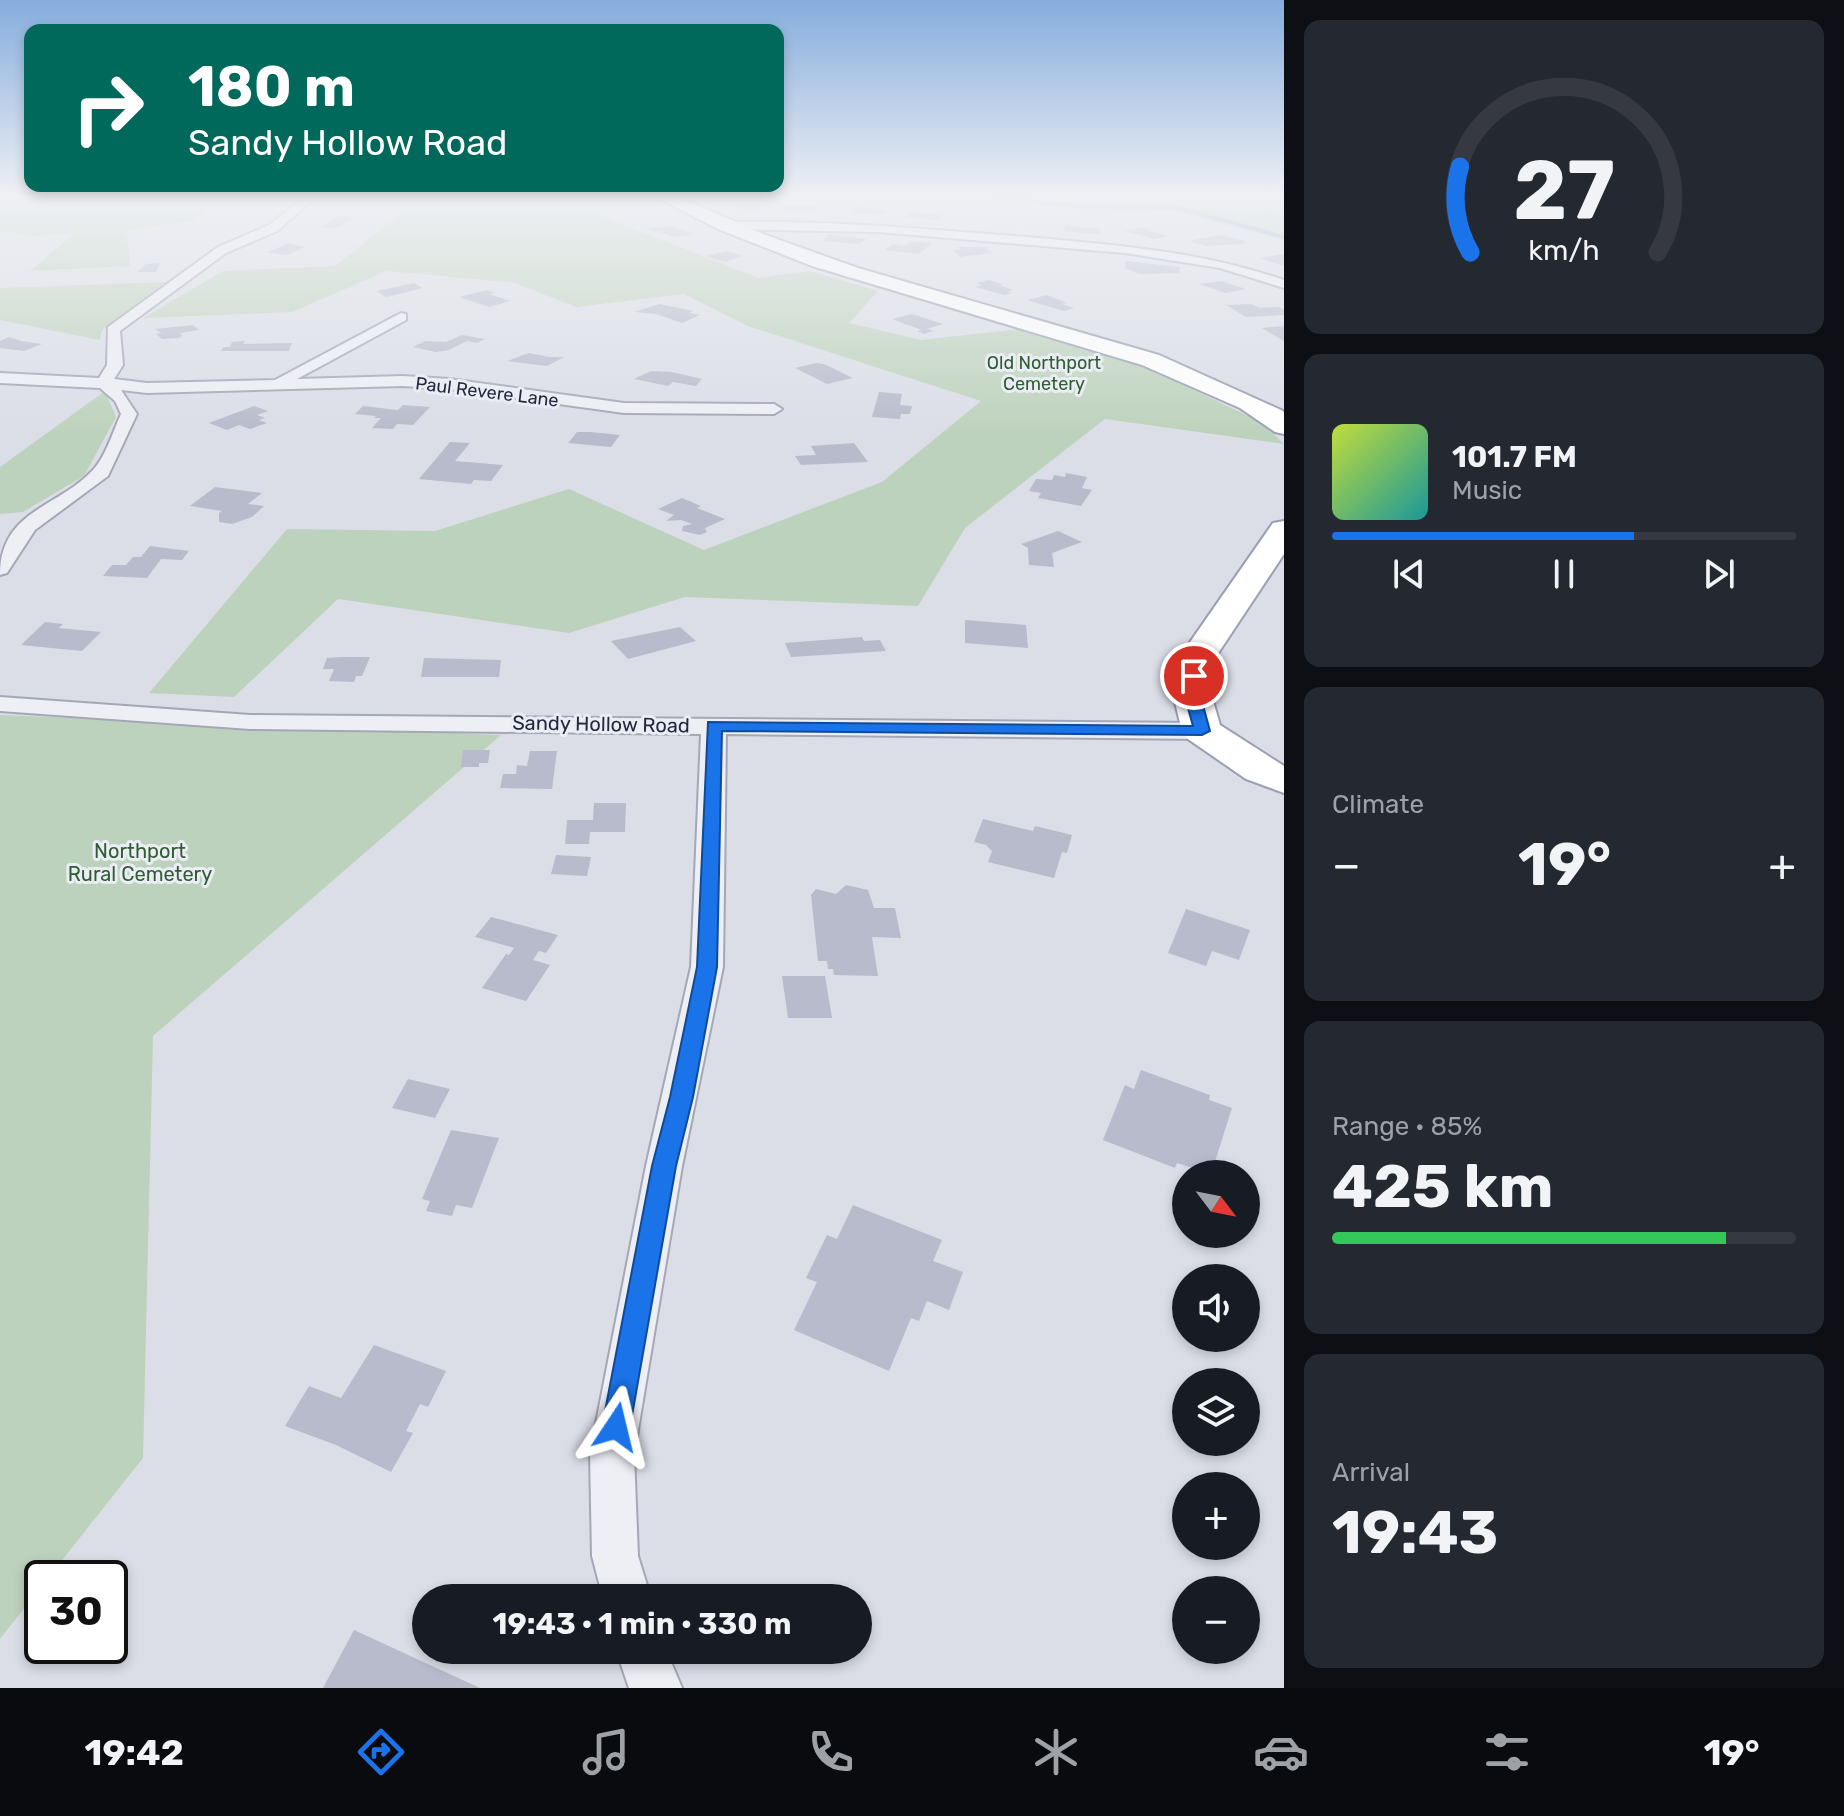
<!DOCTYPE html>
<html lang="en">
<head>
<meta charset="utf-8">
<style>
	body { margin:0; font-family:Rubik,sans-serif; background:#242831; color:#f1f3f6; height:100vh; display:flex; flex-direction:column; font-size:30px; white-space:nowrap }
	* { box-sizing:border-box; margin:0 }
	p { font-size:26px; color:#9ea1a6 }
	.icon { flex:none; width:44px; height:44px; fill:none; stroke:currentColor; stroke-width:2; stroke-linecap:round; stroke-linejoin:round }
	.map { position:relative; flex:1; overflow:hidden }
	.details { display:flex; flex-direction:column; gap:20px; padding:20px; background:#0d0f14; width:560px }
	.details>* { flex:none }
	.banner { position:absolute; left:24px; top:24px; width:760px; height:168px; border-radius:16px; box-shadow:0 4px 12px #0003; background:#00695c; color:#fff; overflow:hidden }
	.needle { width:52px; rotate:122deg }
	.buttons { position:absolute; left:1172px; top:1160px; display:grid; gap:16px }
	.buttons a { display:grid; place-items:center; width:88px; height:88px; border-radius:50%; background:#171b24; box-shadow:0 4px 12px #0003; font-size:40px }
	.speed { position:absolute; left:24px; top:1560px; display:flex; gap:16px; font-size:40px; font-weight:700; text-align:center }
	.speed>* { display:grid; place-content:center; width:104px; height:104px; border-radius:50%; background:#171b24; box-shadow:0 4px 12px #0003; line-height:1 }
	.speed .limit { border:4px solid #111; border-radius:12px; background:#fff; color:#111 }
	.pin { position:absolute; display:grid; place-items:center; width:68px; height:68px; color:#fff; margin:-34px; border:4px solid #fff; border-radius:50%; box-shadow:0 2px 8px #0007 }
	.me { position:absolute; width:88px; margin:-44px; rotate:10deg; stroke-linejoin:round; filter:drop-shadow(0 0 6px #0008) }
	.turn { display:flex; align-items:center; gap:28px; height:168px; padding:0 32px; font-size:36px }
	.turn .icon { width:104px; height:104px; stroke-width:2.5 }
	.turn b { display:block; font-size:56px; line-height:68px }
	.big { font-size:60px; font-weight:700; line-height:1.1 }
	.details .tile { flex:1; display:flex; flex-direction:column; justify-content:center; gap:12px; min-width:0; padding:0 28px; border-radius:16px; background:#242831 }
	.details .dial { align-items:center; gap:0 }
	.dial svg { height:208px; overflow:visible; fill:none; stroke:#363941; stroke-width:7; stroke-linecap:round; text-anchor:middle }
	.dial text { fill:#f1f3f6; stroke:none }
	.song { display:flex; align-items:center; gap:24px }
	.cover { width:96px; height:96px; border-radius:12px; background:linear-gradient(135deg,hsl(70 70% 55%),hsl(180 70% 35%)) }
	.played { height:8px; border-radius:4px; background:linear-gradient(90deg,#1a73e8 65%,#363941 65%) }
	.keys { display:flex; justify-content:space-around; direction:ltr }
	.heat { display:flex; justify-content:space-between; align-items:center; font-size:44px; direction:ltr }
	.charge { height:12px; border-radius:6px; background:linear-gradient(90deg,#34c759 85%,#363941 0) }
	.trip { position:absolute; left:412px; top:1584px; width:460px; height:80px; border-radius:40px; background:#171b24; box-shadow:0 4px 12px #0003; font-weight:700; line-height:80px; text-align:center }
	.tabs { display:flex; height:128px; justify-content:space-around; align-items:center; background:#090b0e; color:#9ea1a6 }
	.tabs .icon { width:56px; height:56px }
	.tabs .selected { color:#1a73e8 }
	.tabs b { font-size:36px; color:#f1f3f6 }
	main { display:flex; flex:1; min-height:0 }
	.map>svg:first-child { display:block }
</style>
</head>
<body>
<main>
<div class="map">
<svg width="1284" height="1688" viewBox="0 0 1284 1688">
	<rect width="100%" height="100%" fill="#dbdee7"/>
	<path fill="#bdd2bc" d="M 231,197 L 191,221 L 127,230 L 130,266 L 30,271 L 75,233 L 34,236 L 0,231 L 0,197 Z
		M 422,197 L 540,197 L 573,205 L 759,278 L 809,271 L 878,291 L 849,323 L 921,340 L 1021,329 L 1143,366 L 1261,422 L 1284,444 L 1105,419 L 965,528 L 918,606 L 685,597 L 569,633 L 338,599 L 234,697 L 149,693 L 287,529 L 435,531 L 569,489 L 704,550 L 882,482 L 981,401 L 748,326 L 684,294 L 576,307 L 515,283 L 387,271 L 292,312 L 143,318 L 223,271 L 335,266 Z
		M 936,197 L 1284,197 L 1284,240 L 1172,211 L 1095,211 Z
		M 166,282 L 102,330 L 100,340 L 0,320 L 0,288 Z
		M 105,391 L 116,417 L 84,476 L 23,512 L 0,514 L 0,467 Z
		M 0,715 L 501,735 L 153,1036 L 143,1458 L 48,1578 L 42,1578 L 42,1586 L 0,1639 Z"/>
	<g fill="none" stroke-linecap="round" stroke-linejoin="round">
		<path stroke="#92a2cc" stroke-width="4" d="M 995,197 L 1076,206 L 1175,207 L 1284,237"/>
	</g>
	<path fill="#b8bbcb" d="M 749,202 L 763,209 L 744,211 L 731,204 Z
		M 784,206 L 816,206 L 818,210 L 786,211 Z
		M 857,206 L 864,208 L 887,209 L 883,215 L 852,212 Z
		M 909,212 L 926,213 L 942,215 L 938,220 L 905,217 Z
		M 338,216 L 354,217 L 338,228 L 321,227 Z
		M 1066,224 L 1075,227 L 1100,229 L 1099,234 L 1063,231 Z
		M 672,226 L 693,234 L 675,237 L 647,229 Z
		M 1142,227 L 1152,229 L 1147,230 L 1168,236 L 1155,239 L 1124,231 Z
		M 829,234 L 840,236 L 867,239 L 859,244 L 823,241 Z
		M 1220,235 L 1247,241 L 1242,242 L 1247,244 L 1206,246 L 1189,241 Z
		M 911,241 L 932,243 L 919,254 L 885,250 L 893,244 L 905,246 Z
		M 288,243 L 305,247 L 287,255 L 267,253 Z
		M 959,247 L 985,247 L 993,253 L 960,257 L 952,250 L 961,249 Z
		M 728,251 L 742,256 L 725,262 L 705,256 Z
		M 1284,254 L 1284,266 L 1260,258 Z
		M 1126,261 L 1180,267 L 1179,273 L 1139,274 L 1125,268 Z
		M 160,263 L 156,272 L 137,272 L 146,264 Z
		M 989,280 L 1003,284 L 1000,285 L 1013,290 L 1007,292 L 1012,293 L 1005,295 L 975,287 L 982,285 L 976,283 Z
		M 1221,281 L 1246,289 L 1225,293 L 1200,284 Z
		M 414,283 L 423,288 L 386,297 L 377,291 Z
		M 487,290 L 495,293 L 489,294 L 510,301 L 489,307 L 459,297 Z
		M 1047,295 L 1067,303 L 1062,304 L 1074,308 L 1064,311 L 1027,300 Z
		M 659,304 L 693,311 L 689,313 L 700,315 L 682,323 L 656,314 L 635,312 Z
		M 1251,304 L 1260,308 L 1279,307 L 1284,310 L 1284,315 L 1246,317 L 1226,305 Z
		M 912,314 L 943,324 L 927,329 L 934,331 L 924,334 L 917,331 L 922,330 L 892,319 Z
		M 193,325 L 199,330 L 180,333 L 182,336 L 179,338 L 162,339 L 156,334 L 161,333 L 155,329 Z
		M 1284,326 L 1284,341 L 1262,328 Z
		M 462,335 L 485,339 L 477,343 L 467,341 L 449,350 L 436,352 L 413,347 L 425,341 L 446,342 Z
		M 9,337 L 21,341 L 42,344 L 24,351 L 0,348 L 0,341 Z
		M 245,341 L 243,344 L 292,343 L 289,351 L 221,351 L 223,347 L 230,347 L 232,342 Z
		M 529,353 L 549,357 L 564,357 L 547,366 L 507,361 Z
		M 816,363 L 824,364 L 853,378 L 827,384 L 795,368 Z
		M 651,371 L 672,372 L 702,379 L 696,386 L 673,382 L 668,386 L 634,379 Z
		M 879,392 L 902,394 L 900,405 L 912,406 L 910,414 L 901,414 L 900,419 L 872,417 Z
		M 403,405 L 430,407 L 413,425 L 397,424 L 393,429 L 372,428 L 381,418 L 374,418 L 376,416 L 355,414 L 363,406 L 398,410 Z
		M 254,406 L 268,411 L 257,415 L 265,418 L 259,420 L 267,423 L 250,429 L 239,425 L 227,430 L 209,423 Z
		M 577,432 L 590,432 L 620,435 L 611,447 L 568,443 Z
		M 450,442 L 470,443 L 455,461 L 503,465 L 491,481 L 474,480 L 471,484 L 419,479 Z
		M 854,443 L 868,462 L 801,465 L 795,456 L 816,455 L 811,446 Z
		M 1066,473 L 1087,477 L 1082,488 L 1092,490 L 1081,506 L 1038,498 L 1041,493 L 1029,491 L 1036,479 L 1052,480 L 1054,475 L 1065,477 Z
		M 215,487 L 262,493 L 248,504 L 264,506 L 252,517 L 232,524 L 219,522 L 219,513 L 222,511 L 190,506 Z
		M 682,498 L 701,506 L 697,508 L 725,519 L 705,528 L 707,532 L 700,535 L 682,531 L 683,526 L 692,524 L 681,520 L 666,521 L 674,515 L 658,509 Z
		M 1058,531 L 1082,542 L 1052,553 L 1054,567 L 1029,565 L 1028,548 L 1021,544 Z
		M 150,546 L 189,551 L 182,560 L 161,559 L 147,578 L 103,576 L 112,565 L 126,565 L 133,557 L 141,557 Z
		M 965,620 L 1026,625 L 1028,648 L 965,643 Z
		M 45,622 L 63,624 L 59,628 L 101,632 L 82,651 L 21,645 Z
		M 680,627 L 696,641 L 628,659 L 611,641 Z
		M 862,637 L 864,641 L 880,640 L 886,651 L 791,657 L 785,643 Z
		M 341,657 L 370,657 L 362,676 L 356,676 L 354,682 L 329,681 L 334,669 L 323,669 L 327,658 Z
		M 424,658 L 501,660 L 499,677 L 421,677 Z
		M 463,750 L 490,750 L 488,763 L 479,763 L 479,767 L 461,767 Z
		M 530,751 L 557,751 L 552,789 L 500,788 L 503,774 L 516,774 L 517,765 L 527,766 Z
		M 594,803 L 626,803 L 625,832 L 590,832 L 589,844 L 565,844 L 567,820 L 593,820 Z
		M 983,819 L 1033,831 L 1035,826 L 1072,835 L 1067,853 L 1062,852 L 1054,878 L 988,862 L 992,851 L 986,845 L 974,842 Z
		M 556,855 L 591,857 L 587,876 L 551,874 Z
		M 846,885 L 868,890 L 874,908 L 895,908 L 901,938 L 872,937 L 878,976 L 834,975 L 833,969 L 828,969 L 827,961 L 818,961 L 811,895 L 816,889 L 836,894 Z
		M 1186,909 L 1250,930 L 1239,960 L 1212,951 L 1206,966 L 1168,953 Z
		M 491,917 L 558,935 L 546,953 L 539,951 L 533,960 L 550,965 L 526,1001 L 482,988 L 506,954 L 509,955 L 514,948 L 475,937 Z
		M 782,976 L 825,976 L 832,1018 L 788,1018 Z
		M 1141,1070 L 1210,1095 L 1209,1100 L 1232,1108 L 1211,1174 L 1177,1163 L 1175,1168 L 1103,1140 L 1125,1085 L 1134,1089 Z
		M 408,1079 L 450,1089 L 435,1118 L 392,1108 Z
		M 451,1130 L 499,1138 L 472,1208 L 456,1205 L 452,1216 L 426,1211 L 430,1201 L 422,1199 Z
		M 853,1205 L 942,1240 L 933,1261 L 963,1272 L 949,1310 L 927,1301 L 919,1321 L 911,1318 L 889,1371 L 794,1330 L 817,1282 L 806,1278 L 827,1235 L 837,1239 Z
		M 374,1345 L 446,1371 L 428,1407 L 420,1404 L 406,1431 L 413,1433 L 391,1472 L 336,1445 L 285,1426 L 309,1386 L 341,1398 Z
		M 354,1630 L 480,1688 L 323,1688 Z"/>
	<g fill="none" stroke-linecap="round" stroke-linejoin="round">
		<g stroke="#a4a7b5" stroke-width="4">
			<path id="minor" d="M 304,197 L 316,197 L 277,231 L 226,253 L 120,331 L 123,365 L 114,379 L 147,383 L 275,380 L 401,313 L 406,314 L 406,320 L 297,379 L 403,376 L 449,379 L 624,403 L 774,404 L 782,409 L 774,414 L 624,413 L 449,389 L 403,386 L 147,393 L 121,390 L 137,414 L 108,476 L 35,530 L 7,573 L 0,575 C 0,510 58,508 93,470 C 106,456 113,431 121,414 L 115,401 L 100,388 L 0,383 L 0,373 L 99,378 L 107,365 L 108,327 L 218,247 L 269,225 Z
				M 729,222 C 829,220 927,229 1027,237 C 1114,245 1200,251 1284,280 L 1284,288 L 1220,268 L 1125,253 L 878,232 L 725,229 L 723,226 Z
				M 0,697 L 250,715 L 1202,723 L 1211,726 L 1215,731 L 1211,736 L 1202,739 L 726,734 L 723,967 L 682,1166 L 634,1454 L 638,1556 L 651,1598 L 603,1598 L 592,1556 L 590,1454 L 646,1166 L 691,967 L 701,734 L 250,729 L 0,711 Z
				M 616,1650 L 666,1650 L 682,1688 L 629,1688 Z"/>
		</g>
		<g stroke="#9a9fb4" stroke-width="4">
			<path id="primary" d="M 656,197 L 679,197 L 763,234 L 858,268 L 1159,355 L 1281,410 L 1284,412 L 1284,434 L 1275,432 L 1240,408 L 1142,365 L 812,266 L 718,229 Z
				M 1284,521 L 1284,554 L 1215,658 L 1211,694 L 1220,725 L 1284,766 L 1284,793 L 1246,779 L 1188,739 L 1182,731 L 1173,694 L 1179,658 L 1273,523 Z"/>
		</g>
		<use href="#minor" fill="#eeeff5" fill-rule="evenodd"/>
		<use href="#primary" fill="#fff" fill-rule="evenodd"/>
	</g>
	<linearGradient id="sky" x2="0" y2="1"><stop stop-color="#85addd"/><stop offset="0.45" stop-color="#eff0f4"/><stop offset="1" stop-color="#eff0f4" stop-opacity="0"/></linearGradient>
	<rect width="1284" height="434" fill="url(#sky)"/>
	<path fill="#1a73e8" stroke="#114b97" stroke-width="2" d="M 1194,671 L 1202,676 L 1200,694 L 1210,731 L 1202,735 L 722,731 L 717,967 L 693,1097 L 676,1166 L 630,1427 L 626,1436 L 616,1440 L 606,1436 L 602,1427 L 652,1166 L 670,1097 L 697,967 L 708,722 L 1193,726 L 1184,694 L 1187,676 Z"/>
	<g text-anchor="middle" stroke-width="6" stroke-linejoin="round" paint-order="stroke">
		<g font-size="18" fill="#305c31" stroke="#ebedf5">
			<text x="1044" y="369">Old Northport<tspan x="1044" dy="21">Cemetery</tspan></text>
		</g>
		<g font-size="18" fill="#24283f" stroke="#ebedf5">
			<text transform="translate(487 392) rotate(7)" y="6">Paul Revere Lane</text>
		</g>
		<g font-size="20" fill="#24283f" stroke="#ebedf5">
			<text transform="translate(601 724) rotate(1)" y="7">Sandy Hollow Road</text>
		</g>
		<g font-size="20" fill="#305c31" stroke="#ebedf5">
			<text x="140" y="858">Northport<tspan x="140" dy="23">Rural Cemetery</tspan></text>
		</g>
	</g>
</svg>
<div class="buttons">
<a><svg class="needle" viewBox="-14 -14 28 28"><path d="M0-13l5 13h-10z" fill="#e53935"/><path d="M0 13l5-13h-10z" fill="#9ea1a6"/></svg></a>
<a><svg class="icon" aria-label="sound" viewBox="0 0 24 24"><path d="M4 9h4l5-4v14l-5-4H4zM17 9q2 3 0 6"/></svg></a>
<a><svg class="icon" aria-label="layers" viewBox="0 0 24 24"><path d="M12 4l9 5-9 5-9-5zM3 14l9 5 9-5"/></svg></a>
<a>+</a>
<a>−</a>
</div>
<div class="speed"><div class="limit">30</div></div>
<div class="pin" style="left:1194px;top:676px;background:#d93025"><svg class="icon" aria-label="arrive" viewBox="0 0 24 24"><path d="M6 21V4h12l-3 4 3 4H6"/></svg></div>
<svg class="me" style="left:616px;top:1427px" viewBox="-20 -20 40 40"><path d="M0-17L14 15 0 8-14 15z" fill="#1a73e8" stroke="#fff" stroke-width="4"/></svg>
<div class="trip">19:43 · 1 min · 330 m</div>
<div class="banner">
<div class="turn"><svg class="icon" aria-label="right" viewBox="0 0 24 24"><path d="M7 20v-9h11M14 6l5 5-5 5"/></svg><div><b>180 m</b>Sandy Hollow Road</div></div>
</div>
</div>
<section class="details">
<div class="tile dial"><svg viewBox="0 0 100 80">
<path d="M14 69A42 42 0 1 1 86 69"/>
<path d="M14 69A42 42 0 0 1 10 36" stroke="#1a73e8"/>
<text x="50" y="56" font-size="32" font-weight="700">27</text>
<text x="50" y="72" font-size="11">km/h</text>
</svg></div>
<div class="tile">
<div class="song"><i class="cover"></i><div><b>101.7 FM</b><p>Music</p></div></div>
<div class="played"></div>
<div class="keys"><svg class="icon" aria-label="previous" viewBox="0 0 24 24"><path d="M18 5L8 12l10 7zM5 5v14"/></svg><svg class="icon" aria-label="pause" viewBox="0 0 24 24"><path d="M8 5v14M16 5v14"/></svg><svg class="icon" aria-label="next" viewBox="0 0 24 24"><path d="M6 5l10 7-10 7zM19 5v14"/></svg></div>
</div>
<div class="tile"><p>Climate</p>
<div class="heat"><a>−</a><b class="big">19°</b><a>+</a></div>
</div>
<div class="tile"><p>Range · 85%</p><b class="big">425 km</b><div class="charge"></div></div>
<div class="tile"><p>Arrival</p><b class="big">19:43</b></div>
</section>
</main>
<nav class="tabs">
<b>19:42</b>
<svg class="icon selected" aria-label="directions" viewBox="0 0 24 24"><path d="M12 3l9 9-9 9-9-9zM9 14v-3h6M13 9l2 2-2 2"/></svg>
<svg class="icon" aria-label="music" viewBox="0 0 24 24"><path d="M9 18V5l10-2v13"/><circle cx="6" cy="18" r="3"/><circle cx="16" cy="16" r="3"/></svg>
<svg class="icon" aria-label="phone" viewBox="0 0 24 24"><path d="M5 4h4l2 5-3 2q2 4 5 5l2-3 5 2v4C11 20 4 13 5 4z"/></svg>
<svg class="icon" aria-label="climate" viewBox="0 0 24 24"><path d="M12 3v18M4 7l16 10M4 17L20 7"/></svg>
<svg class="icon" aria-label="car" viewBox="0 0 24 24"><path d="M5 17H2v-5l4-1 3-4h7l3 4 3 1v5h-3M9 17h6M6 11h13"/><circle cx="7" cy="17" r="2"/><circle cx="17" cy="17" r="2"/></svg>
<svg class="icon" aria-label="filters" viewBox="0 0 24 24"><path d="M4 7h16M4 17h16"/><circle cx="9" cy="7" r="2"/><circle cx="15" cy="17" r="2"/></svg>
<b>19°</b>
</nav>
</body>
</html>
